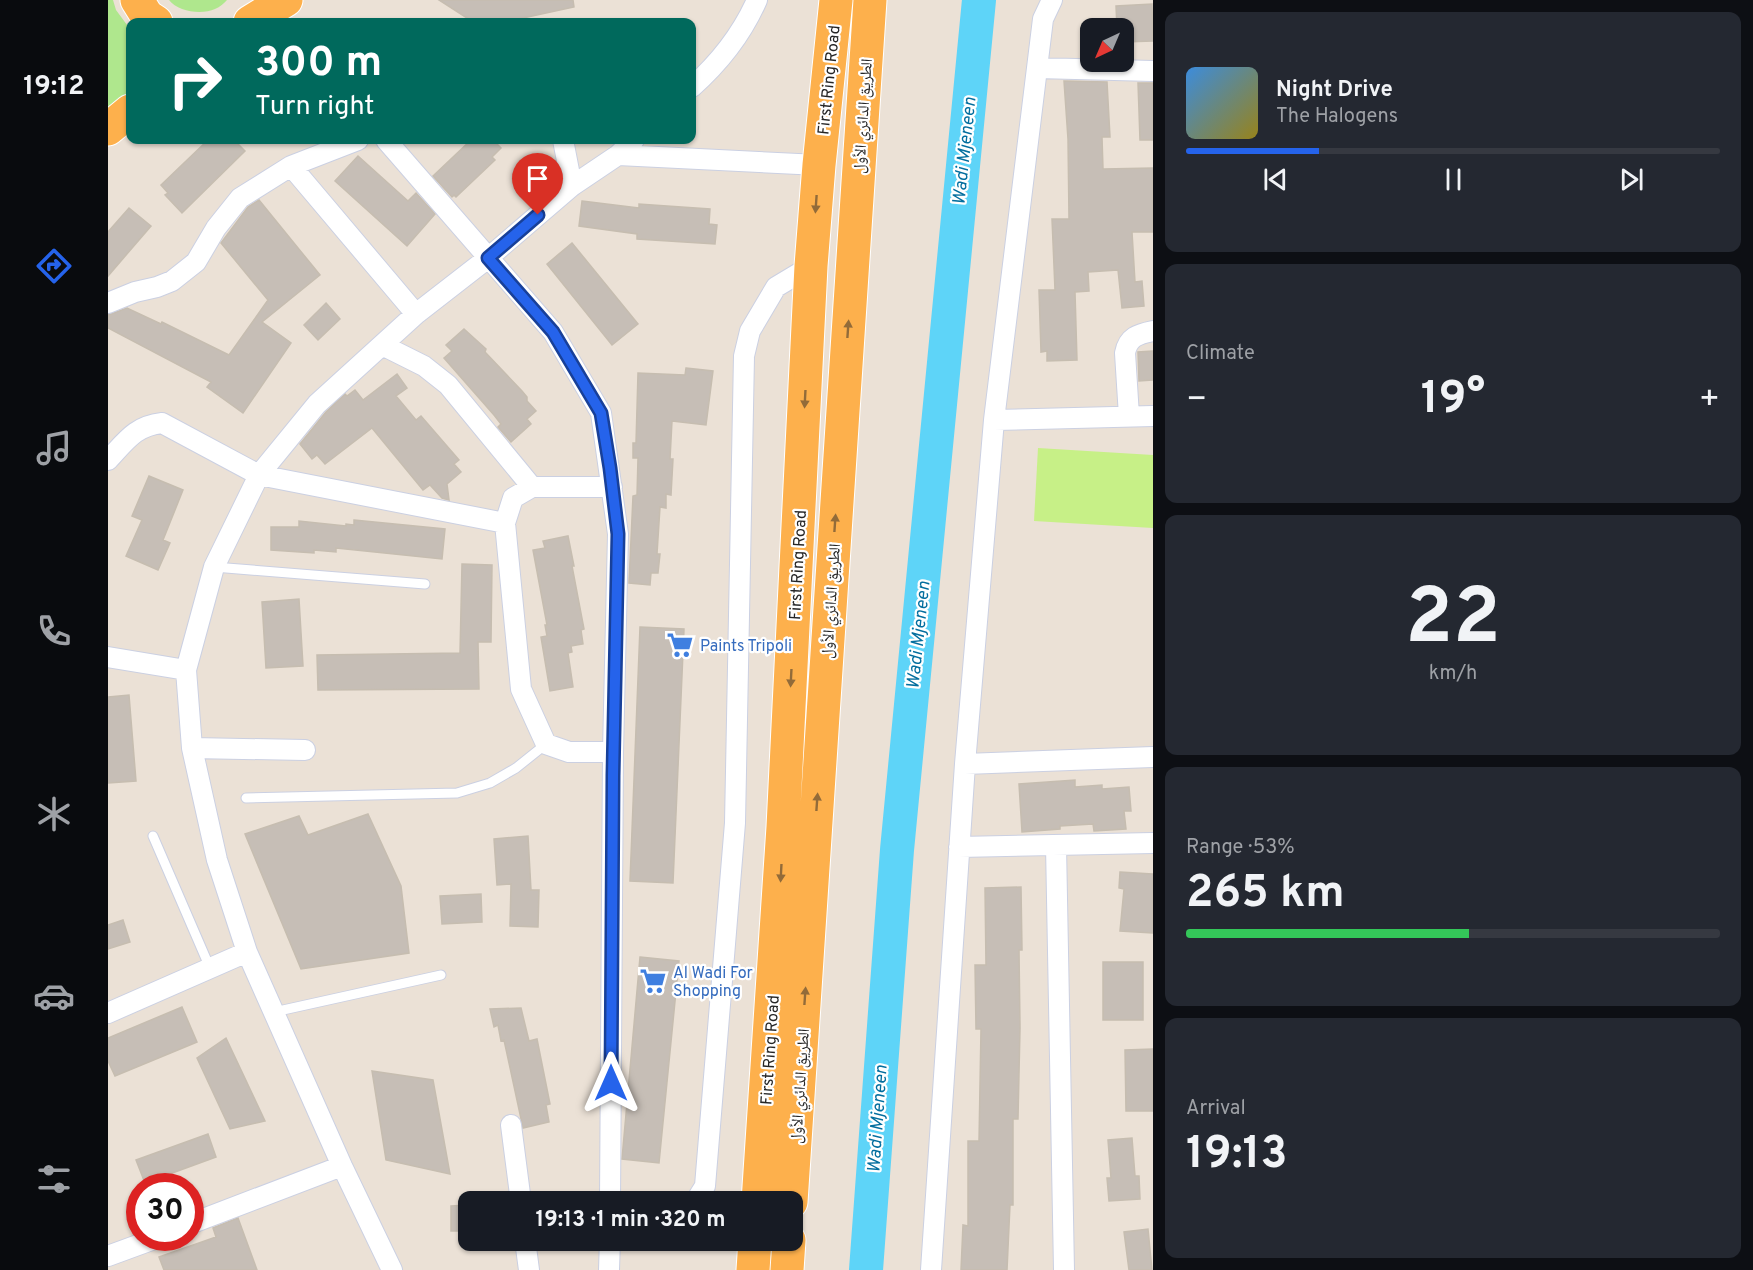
<!DOCTYPE html>
<html lang="en">
<head>
<meta charset="utf-8">
<style>
	body { margin:0; font-family:Overpass,"Noto Naskh Arabic",sans-serif; background:#242831; color:#f1f3f6; height:100vh; display:flex; flex-direction:column; font-size:22px; white-space:nowrap }
	* { box-sizing:border-box; margin:0 }
	p { font-size:20px; color:#9ea1a6 }
	.icon { flex:none; width:33px; height:33px; fill:none; stroke:currentColor; stroke-width:2; stroke-linecap:round; stroke-linejoin:round }
	.map { position:relative; flex:1; overflow:hidden }
	.side { display:flex; flex-direction:column; gap:12px; padding:12px; background:#0d0f14; width:600px }
	.side>* { flex:none }
	.guide { position:absolute; left:18px; top:18px; width:570px; height:126px; border-radius:12px; box-shadow:0 2px 4px #0004; background:#00695c; color:#fff; overflow:hidden }
	.needle { width:39px; rotate:224deg }
	.controls { position:absolute; left:972px; top:18px; display:grid; gap:12px }
	.controls a { display:grid; place-items:center; width:54px; height:54px; border-radius:12px; background:#171b24; box-shadow:0 2px 4px #0004; font-size:30px }
	.speed { position:absolute; left:18px; top:1173px; display:flex; gap:12px; font-size:30px; font-weight:700; text-align:center }
	.speed>* { display:grid; place-content:center; width:78px; height:78px; border-radius:50%; background:#171b24; box-shadow:0 2px 4px #0004; line-height:1 }
	.speed .limit { border:9px solid #d22; background:#fff; color:#111 }
	.pin { position:absolute; display:grid; place-items:center; width:51px; height:51px; color:#fff; margin:-62px -26px; border-radius:50% 50% 50% 0; rotate:-45deg; box-shadow:0 0 6px #0007 }
	.pin .icon { rotate:45deg }
	.me { position:absolute; width:66px; margin:-33px; rotate:0deg; stroke-linejoin:round; filter:drop-shadow(0 0 4px #0008) }
	.turn { display:flex; align-items:center; gap:21px; height:126px; padding:0 30px; font-size:27px }
	.turn .icon { width:78px; height:78px; stroke-width:2.5 }
	.turn b { display:block; font-size:42px; line-height:51px }
	.big { font-size:45px; font-weight:700; line-height:1.1 }
	.side .tile { flex:1; display:flex; flex-direction:column; justify-content:center; gap:9px; min-width:0; padding:0 21px; border-radius:12px; background:#242831 }
	.side .dial { align-items:center; gap:0 }
	.dial b { font-size:78px; line-height:1 }
	.song { display:flex; align-items:center; gap:18px }
	.cover { width:72px; height:72px; border-radius:9px; background:linear-gradient(135deg,hsl(210 70% 55%),hsl(50 70% 35%)) }
	.played { height:6px; border-radius:3px; background:linear-gradient(90deg,#2563eb 25%,#363941 25%) }
	.keys { display:flex; justify-content:space-around; direction:ltr }
	.heat { display:flex; justify-content:space-between; align-items:center; font-size:33px; direction:ltr }
	.charge { height:9px; border-radius:4px; background:linear-gradient(90deg,#34c759 53%,#363941 0) }
	.trip { position:absolute; left:350px; top:1191px; width:345px; height:60px; border-radius:12px; background:#171b24; box-shadow:0 2px 4px #0004; font-weight:700; line-height:60px; text-align:center }
	main { display:flex; flex:1; min-height:0 }
	.tab-bar { display:flex; flex-direction:column; width:108px; justify-content:space-around; align-items:center; background:#090b0e; color:#9ea1a6 }
	.tab-bar .icon { width:42px; height:42px }
	.tab-bar .selected { color:#2563eb }
	.tab-bar b { font-size:27px; color:#f1f3f6 }
	.map>svg:first-child { display:block }
</style>
</head>
<body>
<main>
<nav class="tab-bar">
<b>19:12</b>
<svg class="icon selected" aria-label="directions" viewBox="0 0 24 24"><path d="M12 3l9 9-9 9-9-9zM9 14v-3h6M13 9l2 2-2 2"/></svg>
<svg class="icon" aria-label="music" viewBox="0 0 24 24"><path d="M9 18V5l10-2v13"/><circle cx="6" cy="18" r="3"/><circle cx="16" cy="16" r="3"/></svg>
<svg class="icon" aria-label="phone" viewBox="0 0 24 24"><path d="M5 4h4l2 5-3 2q2 4 5 5l2-3 5 2v4C11 20 4 13 5 4z"/></svg>
<svg class="icon" aria-label="climate" viewBox="0 0 24 24"><path d="M12 3v18M4 7l16 10M4 17L20 7"/></svg>
<svg class="icon" aria-label="car" viewBox="0 0 24 24"><path d="M5 17H2v-5l4-1 3-4h7l3 4 3 1v5h-3M9 17h6M6 11h13"/><circle cx="7" cy="17" r="2"/><circle cx="17" cy="17" r="2"/></svg>
<svg class="icon" aria-label="filters" viewBox="0 0 24 24"><path d="M4 7h16M4 17h16"/><circle cx="9" cy="7" r="2"/><circle cx="15" cy="17" r="2"/></svg>
</nav>
<div class="map">
<svg width="1045" height="1270" viewBox="0 0 1045 1270">
	<rect width="100%" height="100%" fill="#ebe1d6"/>
	<path fill="#afe78d" d="M 0,0 L 5,0 L 8,10 L 22,29 L 22,93 L 0,111 Z
		M 61,0 L 119,0 C 116,3 112,7 107,9 C 94,15 70,12 61,0 Z"/>
	<path fill="#c7f087" d="M 930,448 L 1045,455 L 1045,528 L 926,521 Z"/>
	<g fill="none" stroke-linecap="round" stroke-linejoin="round">
		<path stroke="#5ed4f8" stroke-width="34" d="M 758,1270 L 789,850 L 871,0"/>
	</g>
	<path fill="#c6beb6" stroke="#c6bdb0" stroke-width="1.5" d="M 331,0 L 465,0 L 466,7 L 406,20 L 362,20 Z
		M 1044,4 L 1045,41 L 1016,42 L 1016,28 L 1009,28 L 1008,6 Z
		M 956,81 L 999,82 L 1002,137 L 994,137 L 995,169 L 1045,168 L 1045,232 L 1024,232 L 1027,282 L 1034,281 L 1036,306 L 1014,308 L 1010,270 L 980,272 L 981,291 L 967,292 L 969,360 L 939,361 L 939,351 L 933,352 L 931,290 L 947,290 L 944,219 L 961,219 L 960,139 Z
		M 1030,83 L 1045,83 L 1045,140 L 1032,140 Z
		M 100,140 L 126,140 L 137,151 L 74,213 L 57,195 L 60,193 L 53,185 Z
		M 363,140 L 385,140 L 393,148 L 384,157 L 387,160 L 348,197 L 346,195 L 344,197 L 325,176 Z
		M 250,156 L 300,201 L 308,193 L 327,214 L 299,246 L 227,181 Z
		M 151,200 L 212,275 L 154,322 L 183,343 L 135,413 L 99,387 L 103,382 L 0,328 L 0,315 L 19,308 L 53,324 L 54,322 L 121,355 L 160,300 L 113,243 L 140,207 Z
		M 474,201 L 531,208 L 531,204 L 602,209 L 601,224 L 609,225 L 607,244 L 529,239 L 529,234 L 471,226 Z
		M 21,208 L 43,226 L 0,276 L 0,232 Z
		M 464,243 L 530,324 L 504,345 L 439,264 Z
		M 218,303 L 232,319 L 210,340 L 196,325 Z
		M 356,329 L 378,349 L 377,352 L 414,391 L 419,397 L 419,401 L 428,411 L 419,419 L 423,424 L 403,442 L 390,427 L 393,424 L 386,415 L 336,358 L 344,351 L 338,345 Z
		M 1045,351 L 1045,380 L 1031,381 L 1030,352 Z
		M 578,368 L 605,371 L 598,425 L 564,421 L 562,459 L 565,459 L 563,495 L 558,494 L 558,508 L 552,507 L 549,554 L 552,554 L 550,573 L 543,573 L 542,585 L 521,583 L 525,496 L 529,495 L 530,458 L 525,458 L 525,443 L 528,443 L 530,373 L 577,375 Z
		M 289,374 L 299,388 L 288,396 L 308,420 L 313,416 L 351,460 L 346,464 L 353,472 L 339,484 L 341,500 L 334,498 L 322,485 L 315,490 L 264,428 L 217,464 L 209,455 L 204,459 L 192,444 L 218,412 L 237,394 L 239,396 L 247,390 L 255,400 Z
		M 41,476 L 75,490 L 55,540 L 62,543 L 50,570 L 18,556 L 34,520 L 24,516 Z
		M 246,520 L 337,529 L 334,559 L 228,548 L 228,552 L 206,550 L 206,553 L 163,550 L 163,527 L 191,527 L 191,521 L 238,526 L 238,524 L 246,525 Z
		M 460,536 L 466,566 L 464,566 L 476,629 L 473,630 L 475,644 L 463,646 L 464,652 L 460,653 L 465,687 L 442,691 L 433,637 L 439,636 L 437,625 L 439,625 L 425,550 L 437,548 L 435,541 Z
		M 354,564 L 384,565 L 383,642 L 370,642 L 371,689 L 210,690 L 209,655 L 352,653 Z
		M 191,599 L 195,666 L 158,668 L 154,602 Z
		M 532,627 L 576,629 L 565,883 L 522,881 Z
		M 21,695 L 28,781 L 0,783 L 0,697 Z
		M 967,780 L 967,787 L 994,785 L 994,789 L 1021,787 L 1023,811 L 1016,811 L 1018,829 L 986,831 L 985,824 L 952,826 L 952,829 L 914,832 L 911,784 Z
		M 260,814 L 293,886 L 301,953 L 193,969 L 137,834 L 191,816 L 200,835 Z
		M 420,836 L 423,890 L 431,890 L 430,927 L 402,926 L 403,884 L 389,885 L 386,839 Z
		M 1012,872 L 1045,874 L 1045,933 L 1012,931 L 1016,889 L 1011,888 Z
		M 913,887 L 914,950 L 911,950 L 912,1028 L 910,1119 L 905,1119 L 905,1205 L 902,1205 L 899,1270 L 853,1270 L 855,1225 L 860,1226 L 860,1141 L 871,1141 L 873,1029 L 868,1029 L 867,965 L 878,965 L 877,888 Z
		M 373,894 L 374,922 L 334,924 L 332,896 Z
		M 15,920 L 22,942 L 0,949 L 0,925 Z
		M 532,957 L 571,961 L 551,1163 L 514,1159 Z
		M 995,962 L 1035,962 L 1035,1020 L 995,1020 Z
		M 74,1007 L 89,1042 L 7,1076 L 0,1061 L 0,1038 Z
		M 413,1008 L 421,1041 L 429,1039 L 442,1104 L 438,1105 L 441,1122 L 415,1128 L 396,1040 L 393,1041 L 390,1025 L 386,1027 L 382,1009 Z
		M 118,1038 L 157,1121 L 122,1129 L 89,1058 Z
		M 1045,1049 L 1045,1111 L 1018,1111 L 1017,1050 Z
		M 264,1071 L 325,1080 L 342,1174 L 278,1160 Z
		M 100,1134 L 108,1157 L 37,1183 L 28,1160 Z
		M 1024,1138 L 1027,1176 L 1031,1176 L 1032,1199 L 1001,1201 L 999,1178 L 1003,1178 L 1000,1140 Z
		M 360,1205 L 360,1231 L 343,1231 L 343,1206 Z
		M 130,1218 L 149,1270 L 56,1270 L 51,1257 L 108,1237 L 105,1228 Z
		M 1040,1229 L 1044,1270 L 1021,1270 L 1016,1232 Z"/>
	<g fill="none" stroke-linecap="round" stroke-linejoin="round">
		<g stroke="#cbd0e2" stroke-width="11">
			<path id="service" d="M 106,567 L 317,584
				M 138,798 L 349,793 L 382,783 L 408,768 L 438,744
				M 45,836 L 102,968
				M 166,1012 L 333,975"/>
		</g>
		<g stroke="#cbd0e2" stroke-width="22">
			<path id="minor" d="M 929,68 L 1045,71
				M 584,87 C 611,63 634,34 649,0
				M 278,140 L 445,332 L 493,413 L 510,534 L 505,752 L 502,1202
				M 455,140 L 464,186
				M 510,155 L 711,165
				M 183,166 L 250,140
				M 0,303 L 27,292 L 49,287 L 64,281 L 88,262 L 108,228 L 132,198 L 183,166 L 308,314
				M 274,345 L 316,366 L 340,385 L 424,487
				M 1021,416 L 1017,353 C 1020,337 1030,334 1045,331
				M 886,420 L 1045,416
				M 0,460 C 18,441 27,426 54,423 L 151,475 L 397,523
				M 504,487 L 424,487 L 405,498 L 397,523 L 413,689 L 438,744 L 461,752 L 505,752
				M 0,657 L 78,670
				M 84,748 L 197,750
				M 857,764 L 1045,757
				M 948,845 L 956,1270
				M 851,847 L 1045,843
				M 0,1013 L 139,952
				M 403,1125 L 413,1202
				M 587,1202 L 597,1186 L 627,823 L 636,356 L 642,331 L 668,287 L 703,266
				M 82,1224 L 234,1166
				M 417,1240 L 421,1270
				M 0,1256 L 49,1238
				M 284,1270 L 234,1166 L 139,952 L 109,860 L 84,748 L 78,670 L 106,567 L 151,475 L 209,404 L 308,314 L 380,258 L 464,186 L 510,155 L 526,140
				M 501,1270 L 502,1240
				M 823,1270 L 857,764 L 886,420 L 935,19 L 944,0"/>
		</g>
		<g stroke="#fff" stroke-width="35">
			<path id="trunk" d="M 29,0 L 39,16 L 48,22
				M 142,22 L 178,0
				M 0,129 L 22,111
				M 650,1202 L 675,827 L 703,266 L 711,165 L 728,0
				M 683,1202 L 762,0
				M 645,1270 L 647,1240
				M 679,1270 L 681,1240"/>
		</g>
		<use href="#service" stroke="#fff" stroke-width="9"/>
		<use href="#minor" stroke="#fff" stroke-width="20"/>
		<use href="#trunk" stroke="#fdb04c" stroke-width="33"/>
	</g>
	<defs><path id="oneway-solid" d="M-6-.8H1V-3.2L6.5 0L1 3.2V.8H-6Z" transform="scale(1.5)"/></defs>
	<g fill="#926b39">
		<use href="#oneway-solid" transform="translate(708 204) rotate(94)"/>
		<use href="#oneway-solid" transform="translate(740 329) rotate(-86)"/>
		<use href="#oneway-solid" transform="translate(697 399) rotate(93)"/>
		<use href="#oneway-solid" transform="translate(727 523) rotate(-86)"/>
		<use href="#oneway-solid" transform="translate(683 678) rotate(93)"/>
		<use href="#oneway-solid" transform="translate(709 802) rotate(-86)"/>
		<use href="#oneway-solid" transform="translate(673 873) rotate(93)"/>
		<use href="#oneway-solid" transform="translate(697 996) rotate(-86)"/>
	</g>
	<g fill="none" stroke-linecap="round" stroke-linejoin="round">
		<g stroke="#184099" stroke-width="15">
			<path id="route" d="M 430,215 L 380,258 L 445,332 L 493,413 L 502,468 L 510,534 L 505,776 L 503,1083"/>
		</g>
		<use href="#route" stroke="#2563eb" stroke-width="10"/>
	</g>
	<defs>
		<g id="supermarket-bare" transform="scale(2.07)"><path d="M-6-5.5h2.5l.6 2H6L4.5 2H-2.5L-4.4-4H-6ZM-1.5 3.2a1.3 1.3 0 1 0 .1 0ZM3 3.2a1.3 1.3 0 1 0 .1 0Z" fill="#3f7fe0" stroke="#fff" stroke-width="2.5" paint-order="stroke"/></g>
	</defs>
	<g fill-rule="evenodd">
		<use href="#supermarket-bare" x="572" y="645"/>
		<use href="#supermarket-bare" x="545" y="981"/>
	</g>
	<g text-anchor="middle" stroke-width="4.5" stroke-linejoin="round" paint-order="stroke">
		<g font-size="16" fill="#262626" stroke="#fff">
			<text transform="translate(720 80) rotate(-84)" y="6">First Ring Road</text>
			<text transform="translate(754 116) rotate(-86)" y="6">الطريق الدائري الأول</text>
			<text transform="translate(689 565) rotate(-87)" y="6">First Ring Road</text>
			<text transform="translate(722 601) rotate(-86)" y="6">الطريق الدائري الأول</text>
			<text transform="translate(661 1050) rotate(-86)" y="6">First Ring Road</text>
			<text transform="translate(691 1086) rotate(-86)" y="6">الطريق الدائري الأول</text>
		</g>
		<g font-size="16" fill="#366cbe" stroke="#fff" text-anchor="start">
			<text x="592" y="651">Paints Tripoli</text>
			<text x="565" y="978">Al Wadi For<tspan x="565" dy="18">Shopping</tspan></text>
		</g>
		<g font-size="18" font-style="italic" fill="#036e9e" stroke="#fff">
			<text transform="translate(856 151) rotate(-84)" y="6">Wadi Mjeneen</text>
			<text transform="translate(810 635) rotate(-84)" y="6">Wadi Mjeneen</text>
			<text transform="translate(769 1119) rotate(-86)" y="6">Wadi Mjeneen</text>
		</g>
	</g>
</svg>
<div class="controls">
<a><svg class="needle" viewBox="-14 -14 28 28"><path d="M0-13l5 13h-10z" fill="#e53935"/><path d="M0 13l5-13h-10z" fill="#9ea1a6"/></svg></a>
</div>
<div class="speed"><div class="limit">30</div></div>
<div class="pin" style="left:430px;top:215px;background:#d93025"><svg class="icon" aria-label="arrive" viewBox="0 0 24 24"><path d="M6 21V4h12l-3 4 3 4H6"/></svg></div>
<svg class="me" style="left:503px;top:1083px" viewBox="-20 -20 40 40"><path d="M0-17L14 15 0 8-14 15z" fill="#2563eb" stroke="#fff" stroke-width="4"/></svg>
<div class="trip">19:13 · 1 min · 320 m</div>
<div class="guide">
<div class="turn"><svg class="icon" aria-label="right" viewBox="0 0 24 24"><path d="M7 20v-9h11M14 6l5 5-5 5"/></svg><div><b>300 m</b>Turn right</div></div>
</div>
</div>
<section class="side">
<div class="tile">
<div class="song"><i class="cover"></i><div><b>Night Drive</b><p>The Halogens</p></div></div>
<div class="played"></div>
<div class="keys"><svg class="icon" aria-label="previous" viewBox="0 0 24 24"><path d="M18 5L8 12l10 7zM5 5v14"/></svg><svg class="icon" aria-label="pause" viewBox="0 0 24 24"><path d="M8 5v14M16 5v14"/></svg><svg class="icon" aria-label="next" viewBox="0 0 24 24"><path d="M6 5l10 7-10 7zM19 5v14"/></svg></div>
</div>
<div class="tile"><p>Climate</p>
<div class="heat"><a>−</a><b class="big">19°</b><a>+</a></div>
</div>
<div class="tile dial"><b>22</b><p>km/h</p></div>
<div class="tile"><p>Range · 53%</p><b class="big">265 km</b><div class="charge"></div></div>
<div class="tile"><p>Arrival</p><b class="big">19:13</b></div>
</section>
</main>
</body>
</html>
